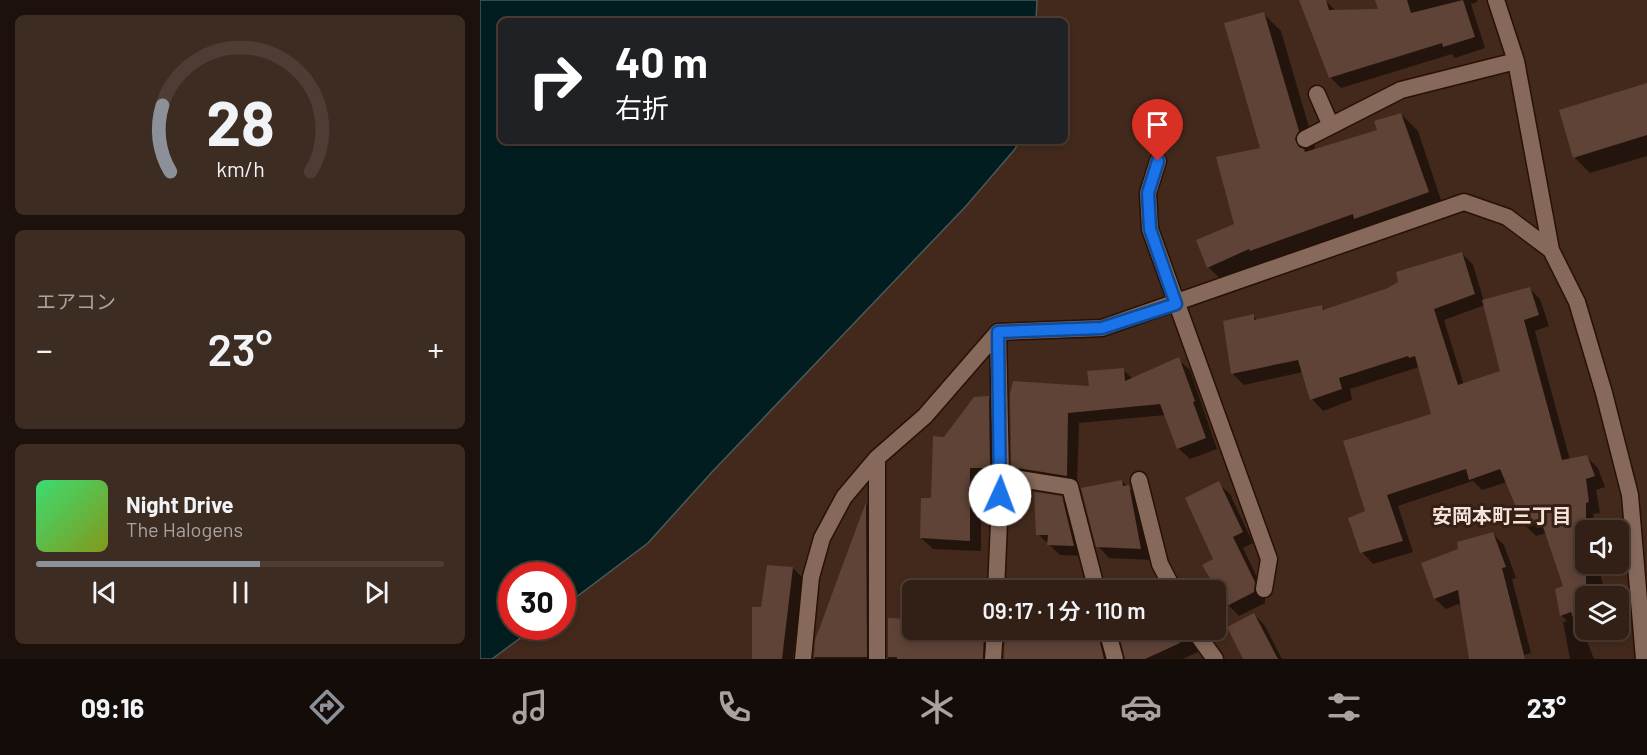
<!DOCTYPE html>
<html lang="ja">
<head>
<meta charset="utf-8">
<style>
	body { margin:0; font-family:Barlow,"Noto Sans JP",sans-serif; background:#3d2c22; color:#f1f3f6; height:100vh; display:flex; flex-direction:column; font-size:22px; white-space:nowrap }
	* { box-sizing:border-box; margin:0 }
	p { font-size:20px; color:#a8a2a0 }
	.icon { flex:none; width:33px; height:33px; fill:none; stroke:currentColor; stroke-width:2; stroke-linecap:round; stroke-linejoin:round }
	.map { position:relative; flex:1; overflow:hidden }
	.drawer { display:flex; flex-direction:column; gap:15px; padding:15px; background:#1c110c; width:480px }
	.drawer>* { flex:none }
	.banner { position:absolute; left:18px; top:18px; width:570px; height:126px; border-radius:9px; box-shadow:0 3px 9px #0003,0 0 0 2px #4d3d34; background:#202124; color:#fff; overflow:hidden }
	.fabs { position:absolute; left:1095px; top:520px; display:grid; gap:12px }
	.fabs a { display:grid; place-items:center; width:54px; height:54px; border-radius:9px; background:#321f15; box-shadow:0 3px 9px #0003,0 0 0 2px #4d3d34; font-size:30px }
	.speed { position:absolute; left:18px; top:562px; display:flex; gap:12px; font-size:30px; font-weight:700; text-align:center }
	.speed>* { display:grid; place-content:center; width:78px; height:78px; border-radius:50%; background:#321f15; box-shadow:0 3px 9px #0003,0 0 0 2px #4d3d34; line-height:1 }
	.speed .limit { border:9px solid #d22; background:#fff; color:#111 }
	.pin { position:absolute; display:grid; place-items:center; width:51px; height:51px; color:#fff; margin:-62px -26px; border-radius:50% 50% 50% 0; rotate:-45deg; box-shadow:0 0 6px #0007 }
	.pin .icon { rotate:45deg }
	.me { position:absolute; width:66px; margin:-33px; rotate:2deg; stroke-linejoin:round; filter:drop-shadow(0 0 4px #0008) }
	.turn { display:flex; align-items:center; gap:21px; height:126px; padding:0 18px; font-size:27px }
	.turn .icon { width:78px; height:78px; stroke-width:2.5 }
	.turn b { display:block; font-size:42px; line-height:51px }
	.big { font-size:45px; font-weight:600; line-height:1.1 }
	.drawer .widget { flex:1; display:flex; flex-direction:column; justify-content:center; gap:9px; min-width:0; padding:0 21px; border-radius:9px; background:#3d2c22 }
	.drawer .dial { align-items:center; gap:0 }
	.dial svg { height:156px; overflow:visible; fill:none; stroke:#4d3d34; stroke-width:7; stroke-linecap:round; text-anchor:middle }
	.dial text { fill:#f1f3f6; stroke:none }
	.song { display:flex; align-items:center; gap:18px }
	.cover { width:72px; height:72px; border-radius:9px; background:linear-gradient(135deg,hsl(140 70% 55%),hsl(70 70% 35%)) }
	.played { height:6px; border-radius:3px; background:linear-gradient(90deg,#8c9099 55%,#4d3d34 55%) }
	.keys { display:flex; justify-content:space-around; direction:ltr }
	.heat { display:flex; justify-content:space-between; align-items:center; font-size:33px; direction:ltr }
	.trip { position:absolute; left:422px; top:580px; width:324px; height:60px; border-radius:9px; background:#321f15; box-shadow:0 3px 9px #0003,0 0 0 2px #4d3d34; font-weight:600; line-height:60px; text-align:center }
	.tabs { display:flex; height:96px; justify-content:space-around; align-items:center; background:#140c08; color:#a8a2a0 }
	.tabs .icon { width:42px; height:42px }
	.tabs .active { color:#8c9099 }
	.tabs b { font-size:27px; color:#f1f3f6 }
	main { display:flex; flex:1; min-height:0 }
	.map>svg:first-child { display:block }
</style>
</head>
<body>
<main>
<section class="drawer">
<div class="widget dial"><svg viewBox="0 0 100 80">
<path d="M14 69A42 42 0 1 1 86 69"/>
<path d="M14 69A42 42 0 0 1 10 35" stroke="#8c9099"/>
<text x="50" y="56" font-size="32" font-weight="700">28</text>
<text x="50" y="72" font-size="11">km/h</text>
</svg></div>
<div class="widget"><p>エアコン</p>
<div class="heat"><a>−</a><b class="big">23°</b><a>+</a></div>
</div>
<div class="widget">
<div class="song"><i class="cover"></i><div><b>Night Drive</b><p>The Halogens</p></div></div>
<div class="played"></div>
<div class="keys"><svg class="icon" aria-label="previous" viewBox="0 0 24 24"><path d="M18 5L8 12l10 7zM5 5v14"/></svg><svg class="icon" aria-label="pause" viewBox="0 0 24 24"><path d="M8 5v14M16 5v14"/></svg><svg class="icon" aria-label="next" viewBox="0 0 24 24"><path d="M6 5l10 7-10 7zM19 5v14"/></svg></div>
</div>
</section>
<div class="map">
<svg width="1167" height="659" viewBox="0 0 1167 659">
	<rect width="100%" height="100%" fill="#42291c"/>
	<path fill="#021d20" stroke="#4b5958" stroke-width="1.5" d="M 0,0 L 557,0 L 556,21 L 21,21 L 21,141 L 539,141 L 535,149 L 487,205 L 232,472 L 168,543 L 83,607 L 82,576 L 32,576 L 32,627 L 55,627 L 12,659 L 0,659 Z"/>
	<path fill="#0007" fill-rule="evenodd" d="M 840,0 L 845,0 L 855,10 L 900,10 L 896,0 L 997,0 L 997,2 L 991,4 L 1005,48 L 975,58 L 972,54 L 861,88 L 850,77 Z
		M 784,14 L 801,31 L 835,148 L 833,151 L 899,131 L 921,114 L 938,131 L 964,209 L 745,283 L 728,267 L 755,225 L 782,149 Z
		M 1167,85 L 1167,156 L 1110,173 L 1094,157 Z
		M 982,253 L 993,265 L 1004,301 L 1049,288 L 1060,299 L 1069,326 L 1055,331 L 1090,460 L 1107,457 L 1118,468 L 1125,487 L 1116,490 L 1120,513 L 1113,514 L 1117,531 L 1106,531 L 1106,564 L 1126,564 L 1128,571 L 1120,573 L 1126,597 L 1106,597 L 1103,631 L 1114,659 L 1090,659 L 1083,622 L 1087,621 L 1081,615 L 1076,590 L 1085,587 L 1067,533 L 1056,536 L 1045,525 L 1027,482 L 1002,490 L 993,481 L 918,506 L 933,552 L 893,564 L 882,552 L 887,512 L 953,415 L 939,367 L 870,389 L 872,400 L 843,411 L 832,399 L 823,372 L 764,385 L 753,374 L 745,323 L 773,316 L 778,321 L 841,306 L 846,311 L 908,289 ZM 1005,305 L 1022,372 L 984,385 L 964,320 Z
		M 698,359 L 710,370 L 737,449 L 710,459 L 698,448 L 686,415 L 599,423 L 597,486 L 544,478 L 533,466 L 610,387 L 643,370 L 653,379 Z
		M 508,397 L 519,409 L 521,479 L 501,478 L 501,551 L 453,549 L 441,538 L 452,499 L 465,438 Z
		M 642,481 L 659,498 L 672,560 L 629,558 L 618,546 Z
		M 738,483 L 750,494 L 773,543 L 763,548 L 785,594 L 785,603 L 759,616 L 748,605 L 735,560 Z
		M 581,498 L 592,509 L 605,556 L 580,555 L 558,534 Z
		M 387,504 L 398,515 L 398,659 L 335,659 L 337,640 Z
		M 1013,534 L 1024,545 L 1036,578 L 1032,579 L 1051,653 L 1033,659 L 991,659 L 981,603 L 966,609 L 955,599 L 943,563 L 980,550 Z
		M 313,568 L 323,578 L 313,659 L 273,659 L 282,609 Z
		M 774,614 L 785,626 L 802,659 L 764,659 Z
		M 409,620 L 432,621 L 432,630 L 706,630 L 718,652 L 703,659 L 646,659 L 639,632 L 632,634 L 632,659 L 557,659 L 526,632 L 516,641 L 515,659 L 408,659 Z"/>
	<path fill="#5e4336" d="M 819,0 L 846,0 L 849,10 L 898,9 L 895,0 L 927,0 L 931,13 L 983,0 L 995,37 L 963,47 L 962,43 L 849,78 Z
		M 784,12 L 819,131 L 815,139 L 819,147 L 824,149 L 825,152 L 897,130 L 894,121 L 921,113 L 949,192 L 874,219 L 873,214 L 770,251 L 769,249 L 727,268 L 716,240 L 754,224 L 736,157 L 780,148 L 744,23 Z
		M 1167,83 L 1167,135 L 1093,158 L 1079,110 Z
		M 982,252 L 995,294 L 954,309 L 978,385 L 1020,371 L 1002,300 L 1050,287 L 1059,315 L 1044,320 L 1082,460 L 1107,455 L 1115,476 L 1106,479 L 1109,502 L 1106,503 L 1106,640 L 1101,641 L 1091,612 L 1080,616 L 1075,589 L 1083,586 L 1061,521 L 1044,526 L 1020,469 L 989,480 L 986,469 L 907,495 L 923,541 L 880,553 L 868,518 L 885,511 L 863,441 L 951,414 L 935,356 L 929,358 L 928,356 L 859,378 L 862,389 L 830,400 L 818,360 L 751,374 L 743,321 L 774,314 L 774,320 L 842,305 L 843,310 L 908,288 L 918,282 L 916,272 Z
		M 699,357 L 715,401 L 713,402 L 726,438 L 697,449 L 680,404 L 588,413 L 587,476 L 531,467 L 530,394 L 533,381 L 609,386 L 607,371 L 644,368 L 645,381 Z
		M 509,396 L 510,468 L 490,468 L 490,541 L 440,538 L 441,498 L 451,498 L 453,436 L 464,437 L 494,397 Z
		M 642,480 L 643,486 L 649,485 L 661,549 L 616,547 L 601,488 Z
		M 739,481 L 763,532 L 753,537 L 775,582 L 774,592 L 747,606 L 722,565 L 733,559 L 705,498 Z
		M 554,492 L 582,496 L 594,546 L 567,545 L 568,535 L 556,535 Z
		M 386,502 L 387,657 L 334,657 L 335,640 Z
		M 1013,532 L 1026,567 L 1022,568 L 1045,659 L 989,659 L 978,590 L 954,599 L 941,563 L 978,549 L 977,542 Z
		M 287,565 L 313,567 L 302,659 L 272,659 L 272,607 L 281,607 Z
		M 669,581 L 674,591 L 627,591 L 626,583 Z
		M 604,583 L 606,591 L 527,591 L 527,586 Z
		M 502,586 L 506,586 L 506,591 L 463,591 L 463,587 Z
		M 774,613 L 798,659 L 763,659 L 747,627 Z
		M 408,618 L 432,619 L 432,630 L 504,630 L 503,659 L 417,659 L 417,657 L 408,657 Z
		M 525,630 L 617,630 L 624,659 L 524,659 Z
		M 638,630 L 693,630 L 700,643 L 665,659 L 645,659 Z"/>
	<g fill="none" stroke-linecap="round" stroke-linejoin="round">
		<g stroke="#281105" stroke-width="19">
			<path id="minor" d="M 1016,0 L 1036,61 L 1071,250
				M 837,94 L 851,126
				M 825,139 L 921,90 L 1036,61
				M 678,161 L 668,193 L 670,229 L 789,559 L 784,589
				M 521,476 L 590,487 L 617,591
				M 659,480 L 680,564 L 694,591
				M 516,591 L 521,476 L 518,332
				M 627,630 L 635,659
				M 714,630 L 735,659
				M 323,659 L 331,577 L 342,538 L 364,497 L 397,458 L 445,416 L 518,332 L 622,328 L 984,202 L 1027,217 L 1071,250 L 1097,302 L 1124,393 L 1150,495 L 1164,659
				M 397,659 L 397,458
				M 513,659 L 515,630"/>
		</g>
		<use href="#minor" stroke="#86695a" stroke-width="16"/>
	</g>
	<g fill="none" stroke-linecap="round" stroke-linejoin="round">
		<g stroke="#114b97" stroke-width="15">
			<path id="route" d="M 520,495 L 518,332 L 622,328 L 696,304 L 670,229 L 668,193 L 678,161"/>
		</g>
		<use href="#route" stroke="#1a73e8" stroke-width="10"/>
	</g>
	<g text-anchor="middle" stroke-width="6" stroke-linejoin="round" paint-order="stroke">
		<g font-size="20" font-weight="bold" fill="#f5e4dc" stroke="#371f13">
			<text x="1022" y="523">安岡本町三丁目</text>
		</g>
	</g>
</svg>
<div class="fabs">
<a><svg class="icon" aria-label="sound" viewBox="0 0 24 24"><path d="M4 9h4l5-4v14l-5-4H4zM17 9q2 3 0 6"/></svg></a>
<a><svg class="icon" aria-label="layers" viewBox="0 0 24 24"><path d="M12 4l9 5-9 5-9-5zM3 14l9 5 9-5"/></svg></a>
</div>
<div class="speed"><div class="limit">30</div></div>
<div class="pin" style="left:678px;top:161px;background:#d93025"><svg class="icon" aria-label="arrive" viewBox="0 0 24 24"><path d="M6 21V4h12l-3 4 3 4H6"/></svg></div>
<svg class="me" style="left:520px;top:495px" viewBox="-20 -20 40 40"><circle r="19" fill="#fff"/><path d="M0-13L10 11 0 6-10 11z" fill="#1a73e8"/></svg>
<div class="trip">09:17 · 1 分 · 110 m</div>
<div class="banner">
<div class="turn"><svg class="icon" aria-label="right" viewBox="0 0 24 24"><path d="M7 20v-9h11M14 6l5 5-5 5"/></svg><div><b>40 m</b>右折</div></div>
</div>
</div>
</main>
<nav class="tabs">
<b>09:16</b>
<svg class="icon active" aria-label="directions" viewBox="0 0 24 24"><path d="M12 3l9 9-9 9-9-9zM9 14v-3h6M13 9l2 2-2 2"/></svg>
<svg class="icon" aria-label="music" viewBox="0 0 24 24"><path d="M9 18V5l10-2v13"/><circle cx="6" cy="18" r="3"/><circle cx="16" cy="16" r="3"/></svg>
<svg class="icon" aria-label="phone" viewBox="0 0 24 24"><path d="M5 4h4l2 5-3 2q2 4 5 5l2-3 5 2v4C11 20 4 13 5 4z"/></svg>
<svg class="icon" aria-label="climate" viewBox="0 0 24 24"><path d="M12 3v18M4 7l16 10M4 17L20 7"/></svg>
<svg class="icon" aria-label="car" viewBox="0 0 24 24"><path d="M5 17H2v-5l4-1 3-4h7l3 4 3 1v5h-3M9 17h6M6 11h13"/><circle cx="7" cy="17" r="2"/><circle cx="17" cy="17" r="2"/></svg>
<svg class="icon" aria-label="filters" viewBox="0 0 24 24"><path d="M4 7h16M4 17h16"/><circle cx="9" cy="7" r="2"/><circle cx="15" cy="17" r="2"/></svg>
<b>23°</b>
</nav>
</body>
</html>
